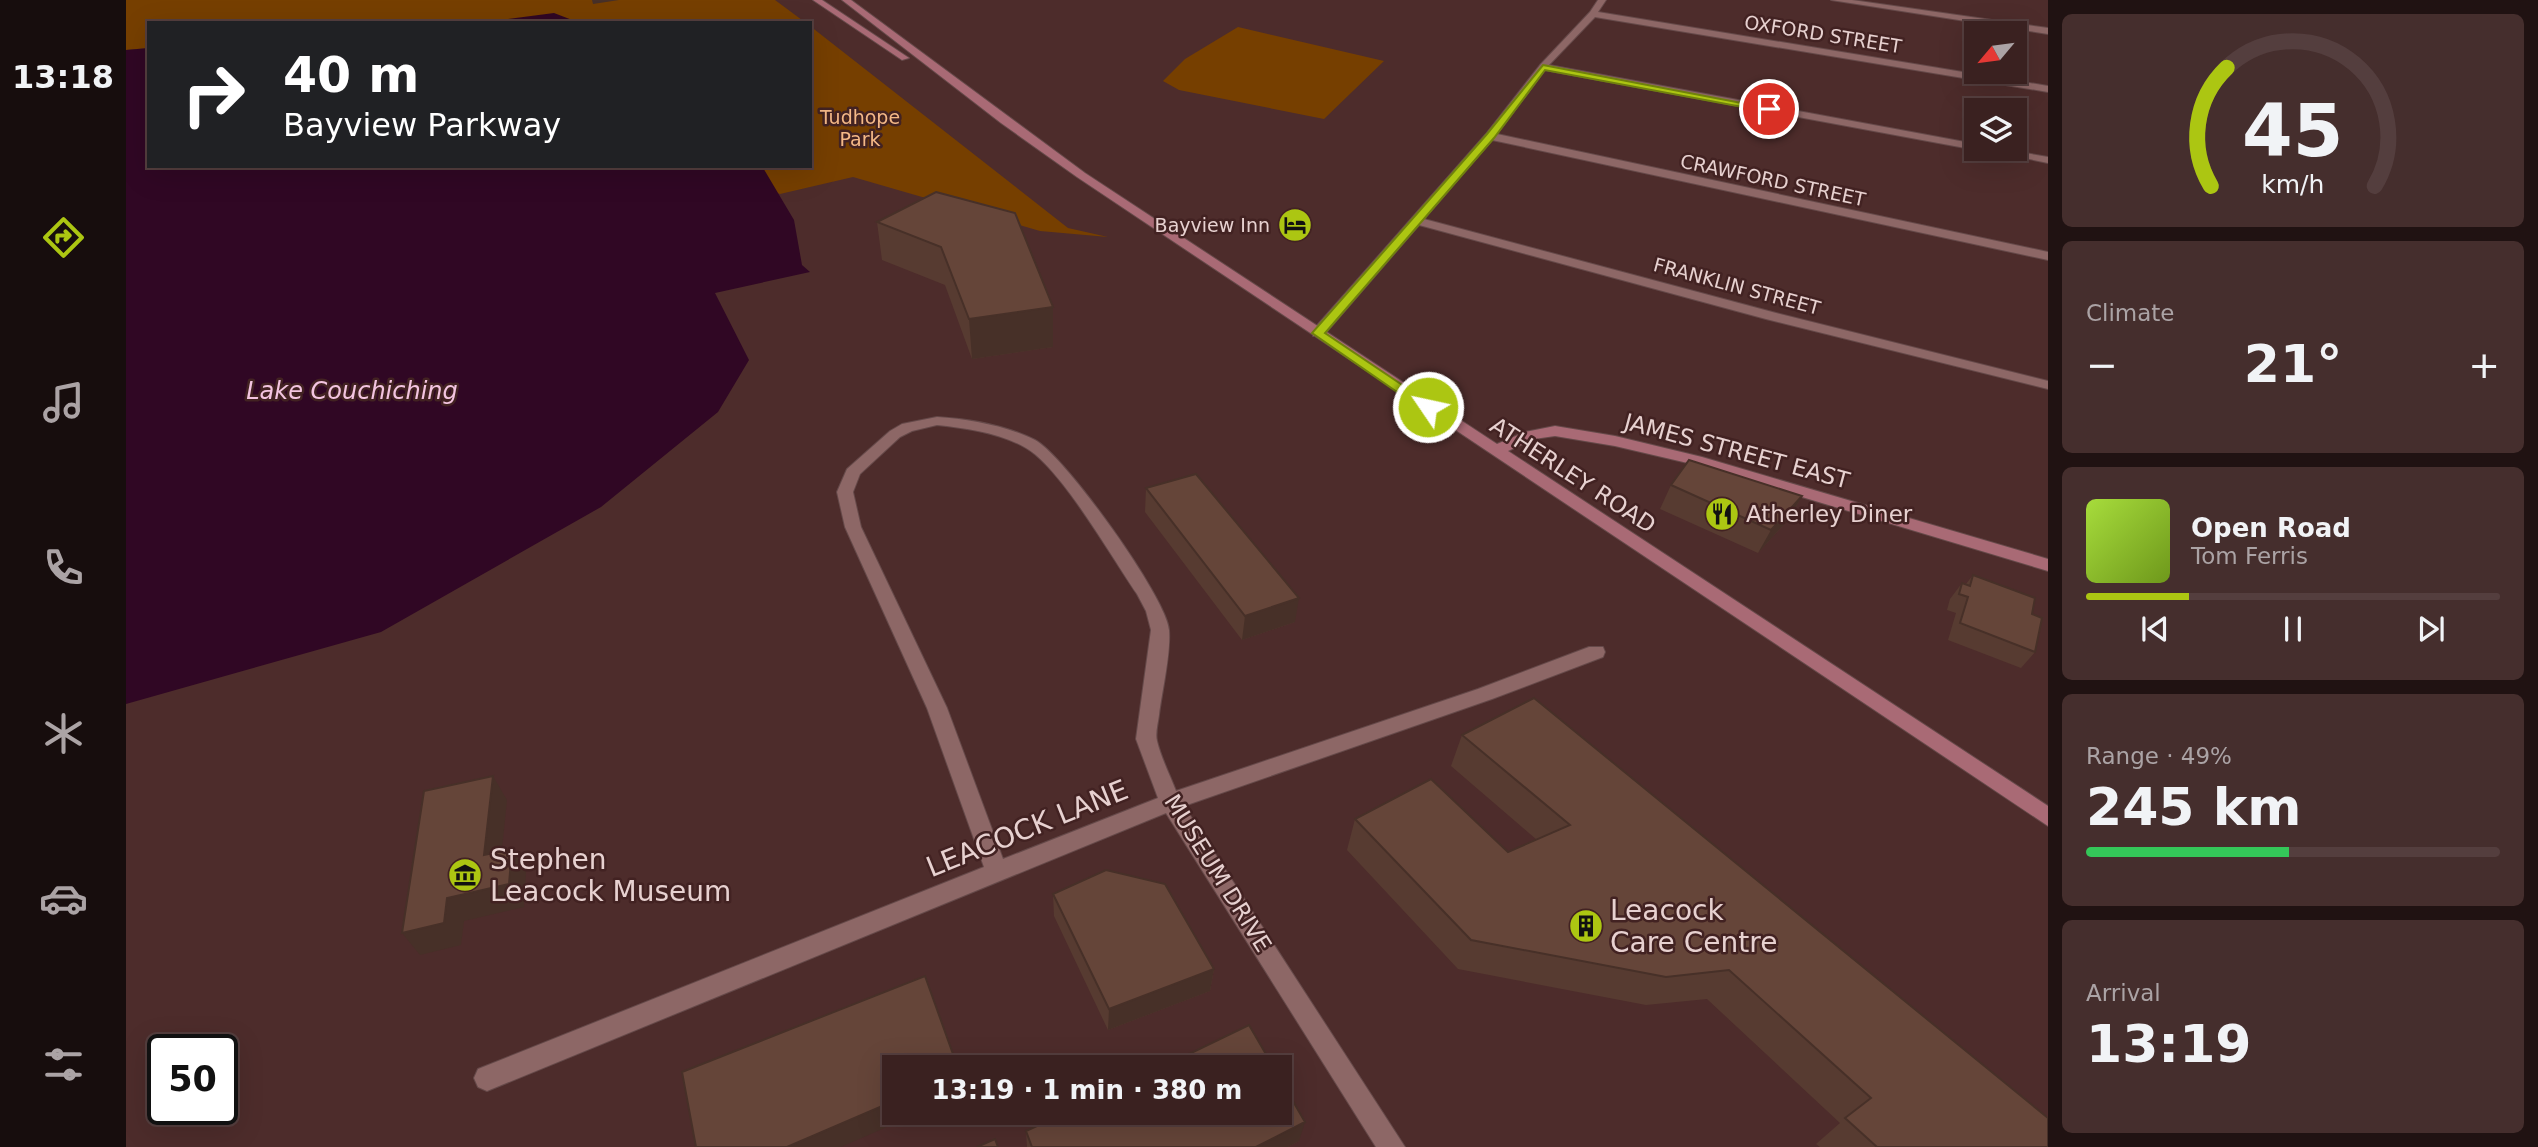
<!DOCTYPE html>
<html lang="en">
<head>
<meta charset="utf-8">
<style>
	body { margin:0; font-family:"DejaVu Sans",sans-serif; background:#452e2d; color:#f1f3f6; height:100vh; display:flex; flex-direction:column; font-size:26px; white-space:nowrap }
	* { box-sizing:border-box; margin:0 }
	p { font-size:23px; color:#aba3a5 }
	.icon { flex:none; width:38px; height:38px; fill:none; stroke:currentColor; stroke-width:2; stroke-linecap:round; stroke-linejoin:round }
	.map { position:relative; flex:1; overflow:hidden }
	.details { display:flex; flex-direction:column; gap:14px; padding:14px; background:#201212; width:490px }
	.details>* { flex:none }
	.guide { position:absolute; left:21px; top:21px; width:665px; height:147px; border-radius:0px; box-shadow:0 7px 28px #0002,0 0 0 2px #543e3e; background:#202124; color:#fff; overflow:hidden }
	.needle { width:46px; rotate:241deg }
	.tools { position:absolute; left:1838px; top:21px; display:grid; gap:14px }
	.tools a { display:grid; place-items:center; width:63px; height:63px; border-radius:0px; background:#3a2120; box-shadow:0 7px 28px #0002,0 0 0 2px #543e3e; font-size:35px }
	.speed { position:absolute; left:21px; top:1034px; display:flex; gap:14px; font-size:35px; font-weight:700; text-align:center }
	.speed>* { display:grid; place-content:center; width:91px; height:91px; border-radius:50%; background:#3a2120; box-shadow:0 7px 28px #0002,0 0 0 2px #543e3e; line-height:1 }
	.speed .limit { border:4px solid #111; border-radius:10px; background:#fff; color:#111 }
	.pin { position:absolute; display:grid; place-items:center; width:60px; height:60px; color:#fff; margin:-30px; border:4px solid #fff; border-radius:50%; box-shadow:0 2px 7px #0007 }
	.me { position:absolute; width:77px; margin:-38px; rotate:304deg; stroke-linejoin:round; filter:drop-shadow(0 0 5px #0008) }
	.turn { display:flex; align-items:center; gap:24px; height:147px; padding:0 21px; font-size:32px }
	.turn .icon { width:91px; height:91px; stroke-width:2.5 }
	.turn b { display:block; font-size:49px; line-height:60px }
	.big { font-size:52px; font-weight:700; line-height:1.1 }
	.details .widget { flex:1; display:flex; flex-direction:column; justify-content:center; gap:10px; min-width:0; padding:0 24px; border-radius:10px; background:#452e2d }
	.details .dial { align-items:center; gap:0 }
	.dial svg { height:182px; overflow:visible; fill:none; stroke:#543e3e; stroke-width:7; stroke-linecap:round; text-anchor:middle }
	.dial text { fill:#f1f3f6; stroke:none }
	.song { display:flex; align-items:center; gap:21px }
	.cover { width:84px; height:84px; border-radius:10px; background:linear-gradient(135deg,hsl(80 70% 55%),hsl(80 70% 35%)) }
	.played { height:7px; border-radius:4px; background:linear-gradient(90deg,#acc612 25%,#543e3e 25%) }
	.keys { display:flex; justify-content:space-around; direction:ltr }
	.heat { display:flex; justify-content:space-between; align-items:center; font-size:38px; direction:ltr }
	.charge { height:10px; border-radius:5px; background:linear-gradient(90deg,#34c759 49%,#543e3e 0) }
	.trip { position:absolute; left:756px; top:1055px; width:410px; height:70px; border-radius:0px; background:#3a2120; box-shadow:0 7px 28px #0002,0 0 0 2px #543e3e; font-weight:700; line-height:70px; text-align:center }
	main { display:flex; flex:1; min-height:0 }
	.menu { display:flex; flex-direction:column; width:126px; justify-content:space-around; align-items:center; background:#170d0d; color:#aba3a5 }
	.menu .icon { width:49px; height:49px }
	.menu .current { color:#acc612 }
	.menu b { font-size:32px; color:#f1f3f6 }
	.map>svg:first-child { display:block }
</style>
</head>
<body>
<main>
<nav class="menu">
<b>13:18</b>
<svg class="icon current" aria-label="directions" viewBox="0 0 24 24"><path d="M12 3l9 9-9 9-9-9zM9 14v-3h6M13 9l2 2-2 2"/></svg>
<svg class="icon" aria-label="music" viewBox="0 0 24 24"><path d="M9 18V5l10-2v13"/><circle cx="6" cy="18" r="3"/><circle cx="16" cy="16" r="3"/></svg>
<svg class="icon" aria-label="phone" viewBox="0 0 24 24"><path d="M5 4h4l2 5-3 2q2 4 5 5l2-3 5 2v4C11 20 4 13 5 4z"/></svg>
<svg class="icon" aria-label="climate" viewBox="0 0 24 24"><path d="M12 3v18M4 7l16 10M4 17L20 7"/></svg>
<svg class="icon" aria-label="car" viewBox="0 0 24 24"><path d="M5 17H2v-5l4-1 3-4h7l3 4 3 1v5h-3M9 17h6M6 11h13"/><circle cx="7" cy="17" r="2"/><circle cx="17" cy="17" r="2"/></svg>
<svg class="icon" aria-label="filters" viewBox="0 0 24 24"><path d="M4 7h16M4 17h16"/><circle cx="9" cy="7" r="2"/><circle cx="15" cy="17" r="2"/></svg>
</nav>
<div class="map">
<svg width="1922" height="1147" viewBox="0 0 1922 1147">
	<rect width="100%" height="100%" fill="#4d2c2b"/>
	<path fill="#763f00" d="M 0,0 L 649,0 L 680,23 L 23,23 L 23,48 L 0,50 Z
		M 684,26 L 942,228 L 982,237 L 914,231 L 727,177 L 654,194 L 580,166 L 684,166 Z
		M 1112,27 L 1258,61 L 1198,119 L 1053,90 L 1037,81 L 1059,59 Z"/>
	<path fill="#300724" d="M 428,13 L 454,23 L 352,23 Z
		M 23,48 L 23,166 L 636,166 L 668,220 L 676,265 L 684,272 L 589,293 L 623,360 L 592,412 L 475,507 L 255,632 L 0,704 L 0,50 Z"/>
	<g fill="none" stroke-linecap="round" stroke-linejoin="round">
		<g stroke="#654949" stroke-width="2">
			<path id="street" d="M 1472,0 L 1480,0 L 1472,12 L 1922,86 L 1922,92 L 1469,17 L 1423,65 L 1850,144 L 1850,149 L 1854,149 L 1850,150 L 1419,70 L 1371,134 L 1922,252 L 1922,260 L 1366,140 L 1298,219 L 1650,313 L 1922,381 L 1922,389 L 1640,319 L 1293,225 L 1197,336 L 1187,336 L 1187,330 L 1360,134 L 1414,65 L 1464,12 Z
				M 1705,0 L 1726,0 L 1922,28 L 1922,34 Z
				M 1855,149 L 1876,149 L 1922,157 L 1922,163 Z
				M 811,417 C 843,419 881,426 909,440 C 938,455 1041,598 1043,630 C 1045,653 1036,691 1033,715 C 1032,723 1029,733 1031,741 C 1035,758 1044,775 1050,791 L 1352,689 L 1463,647 L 1477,647 L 1479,652 L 1477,657 L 1366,699 L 1058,806 L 1279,1147 L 1250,1147 L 1040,813 L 361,1091 L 352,1087 L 348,1078 L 352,1069 L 858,867 L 801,708 L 719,527 L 711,492 L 721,469 L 764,431 L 776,424 ZM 811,425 C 839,428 875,433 900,448 C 935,468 986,558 1011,594 L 1020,611 L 1025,630 L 1010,739 L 1032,798 L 877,859 L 821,708 L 735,527 L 727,492 L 734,474 L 774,437 L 786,431 Z"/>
		</g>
		<g stroke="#654949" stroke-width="2">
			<path id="secondary" d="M 687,0 L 696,0 L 783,58 L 776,60 Z
				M 716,0 L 725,0 L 959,173 L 1371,444 L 1399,432 L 1429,426 L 1489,436 L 1576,457 L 1922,559 L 1922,571 L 1566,464 L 1489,446 L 1429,436 L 1408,439 L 1382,451 L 1922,806 L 1922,826 L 951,177 L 875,123 Z"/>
		</g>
		<use href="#street" fill="#8d6766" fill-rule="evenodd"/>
		<use href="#secondary" fill="#a96a75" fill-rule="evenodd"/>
	</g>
	<path fill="#573b31" d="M 889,213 L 927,347 L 846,359 L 819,285 L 756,260 L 751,222 Z
		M 1545,485 L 1676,496 L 1663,519 L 1632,553 L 1534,509 Z
		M 1020,488 L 1169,622 L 1116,640 L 1019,512 Z
		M 1847,575 L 1906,614 L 1909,652 L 1895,668 L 1822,640 L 1830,613 L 1821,610 L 1824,599 L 1836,583 L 1840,584 Z
		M 1336,735 L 1922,1147 L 1694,1147 L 1690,1144 L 1714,1123 L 1581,999 L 1520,1005 L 1332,969 L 1221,850 L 1229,819 L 1382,852 L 1411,840 L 1325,766 Z
		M 927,894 L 1088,969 L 1084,991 L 982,1030 L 928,916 Z
		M 900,1131 L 1173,1141 L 1162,1147 L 901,1147 Z"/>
	<path fill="#473028" d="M 466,0 L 493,0 L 467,4 Z
		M 927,307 L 927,347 L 846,359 L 843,319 Z
		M 1676,496 L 1663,519 L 1632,553 L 1645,530 Z
		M 1173,598 L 1169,622 L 1116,640 L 1119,616 Z
		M 367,776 L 381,800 L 373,879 L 358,855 Z
		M 386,849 L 400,872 L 398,907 L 338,921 L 335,945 L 294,955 L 276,933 Z
		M 1088,969 L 1084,991 L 982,1030 L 983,1009 Z
		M 768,1101 L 768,1113 L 793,1113 L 715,1147 L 661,1147 Z
		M 1179,1122 L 1173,1141 L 1162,1147 L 1130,1147 Z"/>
	<path fill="#654539" stroke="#473028" stroke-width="2" d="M 810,192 L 889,213 L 927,307 L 843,319 L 815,247 L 751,222 Z
		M 1563,460 L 1676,496 L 1645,530 L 1545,485 Z
		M 1070,474 L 1173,598 L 1119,616 L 1020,488 Z
		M 1847,575 L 1909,598 L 1906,614 L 1916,618 L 1909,652 L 1834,623 L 1842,597 L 1833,594 L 1836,583 L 1844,586 Z
		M 1408,698 L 1922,1118 L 1922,1147 L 1751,1147 L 1719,1118 L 1745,1098 L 1603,970 L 1540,977 L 1345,940 L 1229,819 L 1305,779 L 1382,852 L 1444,825 L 1336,735 Z
		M 367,776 L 358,855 L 386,849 L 383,884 L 321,898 L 318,923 L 276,933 L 298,791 Z
		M 980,870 L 1039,884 L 1088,969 L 983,1009 L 927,894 Z
		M 799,976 L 832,1068 L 768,1068 L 768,1101 L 661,1147 L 570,1147 L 556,1072 Z
		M 1123,1025 L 1148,1068 L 1034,1068 Z
		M 1153,1077 L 1179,1122 L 1130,1147 L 906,1147 L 900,1131 L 939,1113 L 1153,1113 Z
		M 869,1139 L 872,1147 L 851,1147 Z"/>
	<path fill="#acc612" stroke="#70810c" stroke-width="2" d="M 1417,65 L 1647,109 L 1643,112 L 1419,70 L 1368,138 L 1199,333 L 1309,407 L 1307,410 L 1297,410 L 1186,333 L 1361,134 Z"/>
	<defs>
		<g id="hotel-disc" transform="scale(1.75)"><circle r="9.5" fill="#acc612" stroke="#422222"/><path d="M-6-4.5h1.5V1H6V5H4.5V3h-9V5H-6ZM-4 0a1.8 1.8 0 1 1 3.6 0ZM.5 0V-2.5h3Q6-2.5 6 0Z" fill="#111"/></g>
		<g id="restaurant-disc" transform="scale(1.75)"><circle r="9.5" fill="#acc612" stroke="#422222"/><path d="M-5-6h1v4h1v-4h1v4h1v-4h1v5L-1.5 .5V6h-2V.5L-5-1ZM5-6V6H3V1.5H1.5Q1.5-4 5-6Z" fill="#111"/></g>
		<g id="museum-disc" transform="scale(1.75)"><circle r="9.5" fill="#acc612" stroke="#422222"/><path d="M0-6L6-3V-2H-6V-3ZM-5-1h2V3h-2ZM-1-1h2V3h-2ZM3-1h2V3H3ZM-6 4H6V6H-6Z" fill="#111"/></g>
		<g id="building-disc" transform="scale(1.75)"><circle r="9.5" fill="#acc612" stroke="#422222"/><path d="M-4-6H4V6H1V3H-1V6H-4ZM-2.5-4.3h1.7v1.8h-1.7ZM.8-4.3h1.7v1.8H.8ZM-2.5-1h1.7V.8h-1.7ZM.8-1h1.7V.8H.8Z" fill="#111"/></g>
	</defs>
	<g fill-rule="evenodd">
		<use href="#hotel-disc" x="1169" y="225"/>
		<use href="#restaurant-disc" x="1596" y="514"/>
		<use href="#museum-disc" x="339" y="875"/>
		<use href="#building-disc" x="1460" y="926"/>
	</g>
	<g text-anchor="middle" stroke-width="5" stroke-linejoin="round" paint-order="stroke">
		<g font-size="19" fill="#e7d1d0" stroke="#422222">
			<text transform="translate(1697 34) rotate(9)" y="7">OXFORD STREET</text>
			<text transform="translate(1647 180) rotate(12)" y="7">CRAWFORD STREET</text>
			<text transform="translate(1611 286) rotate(15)" y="7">FRANKLIN STREET</text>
		</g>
		<g font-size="19" fill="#f4b887" stroke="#422222">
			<text x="734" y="124">Tudhope<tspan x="734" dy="22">Park</tspan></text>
		</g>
		<g font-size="19" fill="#e7d1d0" stroke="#422222" text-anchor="end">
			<text x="1144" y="232">Bayview Inn</text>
		</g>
		<g font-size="23" fill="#e7d1d0" stroke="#422222">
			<text transform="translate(1611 451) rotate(15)" y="8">JAMES STREET EAST</text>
			<text transform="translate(1447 475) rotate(33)" y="8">ATHERLEY ROAD</text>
			<text transform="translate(1092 873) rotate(58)" y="8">MUSEUM DRIVE</text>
		</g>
		<g font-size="23" fill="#e7d1d0" stroke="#422222" text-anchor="start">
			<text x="1620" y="522">Atherley Diner</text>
		</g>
		<g font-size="24" font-style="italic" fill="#f3c4e0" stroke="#422222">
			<text x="226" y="399">Lake Couchiching</text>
		</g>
		<g font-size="28" fill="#e7d1d0" stroke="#422222">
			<text transform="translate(901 828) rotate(-22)" y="10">LEACOCK LANE</text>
		</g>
		<g font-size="28" fill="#e7d1d0" stroke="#422222" text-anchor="start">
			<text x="364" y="869">Stephen<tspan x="364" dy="32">Leacock Museum</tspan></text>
			<text x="1484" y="920">Leacock<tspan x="1484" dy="32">Care Centre</tspan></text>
		</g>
	</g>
</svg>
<div class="tools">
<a><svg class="needle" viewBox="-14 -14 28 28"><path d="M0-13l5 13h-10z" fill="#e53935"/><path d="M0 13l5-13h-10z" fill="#aba3a5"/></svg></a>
<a><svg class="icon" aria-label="layers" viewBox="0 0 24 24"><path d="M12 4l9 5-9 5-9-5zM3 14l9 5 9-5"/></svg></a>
</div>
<div class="speed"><div class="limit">50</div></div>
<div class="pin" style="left:1643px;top:109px;background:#d93025"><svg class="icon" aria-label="arrive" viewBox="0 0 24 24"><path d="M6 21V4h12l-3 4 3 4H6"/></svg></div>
<svg class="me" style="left:1302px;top:407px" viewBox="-20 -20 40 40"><circle r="17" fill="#acc612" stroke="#fff" stroke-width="3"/><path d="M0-11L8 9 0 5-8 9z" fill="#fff"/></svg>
<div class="trip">13:19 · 1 min · 380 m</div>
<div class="guide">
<div class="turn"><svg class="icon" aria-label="right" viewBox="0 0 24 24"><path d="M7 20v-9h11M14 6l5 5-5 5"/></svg><div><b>40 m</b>Bayview Parkway</div></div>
</div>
</div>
<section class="details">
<div class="widget dial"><svg viewBox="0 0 100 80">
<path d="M14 69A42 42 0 1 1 86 69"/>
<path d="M14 69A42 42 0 0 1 21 17" stroke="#acc612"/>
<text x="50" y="56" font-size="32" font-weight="700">45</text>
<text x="50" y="72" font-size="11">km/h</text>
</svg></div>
<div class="widget"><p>Climate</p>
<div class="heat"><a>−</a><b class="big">21°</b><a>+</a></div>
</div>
<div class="widget">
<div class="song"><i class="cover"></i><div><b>Open Road</b><p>Tom Ferris</p></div></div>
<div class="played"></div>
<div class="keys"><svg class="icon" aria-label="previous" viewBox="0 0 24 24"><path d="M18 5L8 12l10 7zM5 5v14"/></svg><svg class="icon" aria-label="pause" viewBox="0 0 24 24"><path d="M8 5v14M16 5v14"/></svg><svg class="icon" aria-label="next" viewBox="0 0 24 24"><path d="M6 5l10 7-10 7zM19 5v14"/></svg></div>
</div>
<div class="widget"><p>Range · 49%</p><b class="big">245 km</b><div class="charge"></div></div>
<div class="widget"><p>Arrival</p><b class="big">13:19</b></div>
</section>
</main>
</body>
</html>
